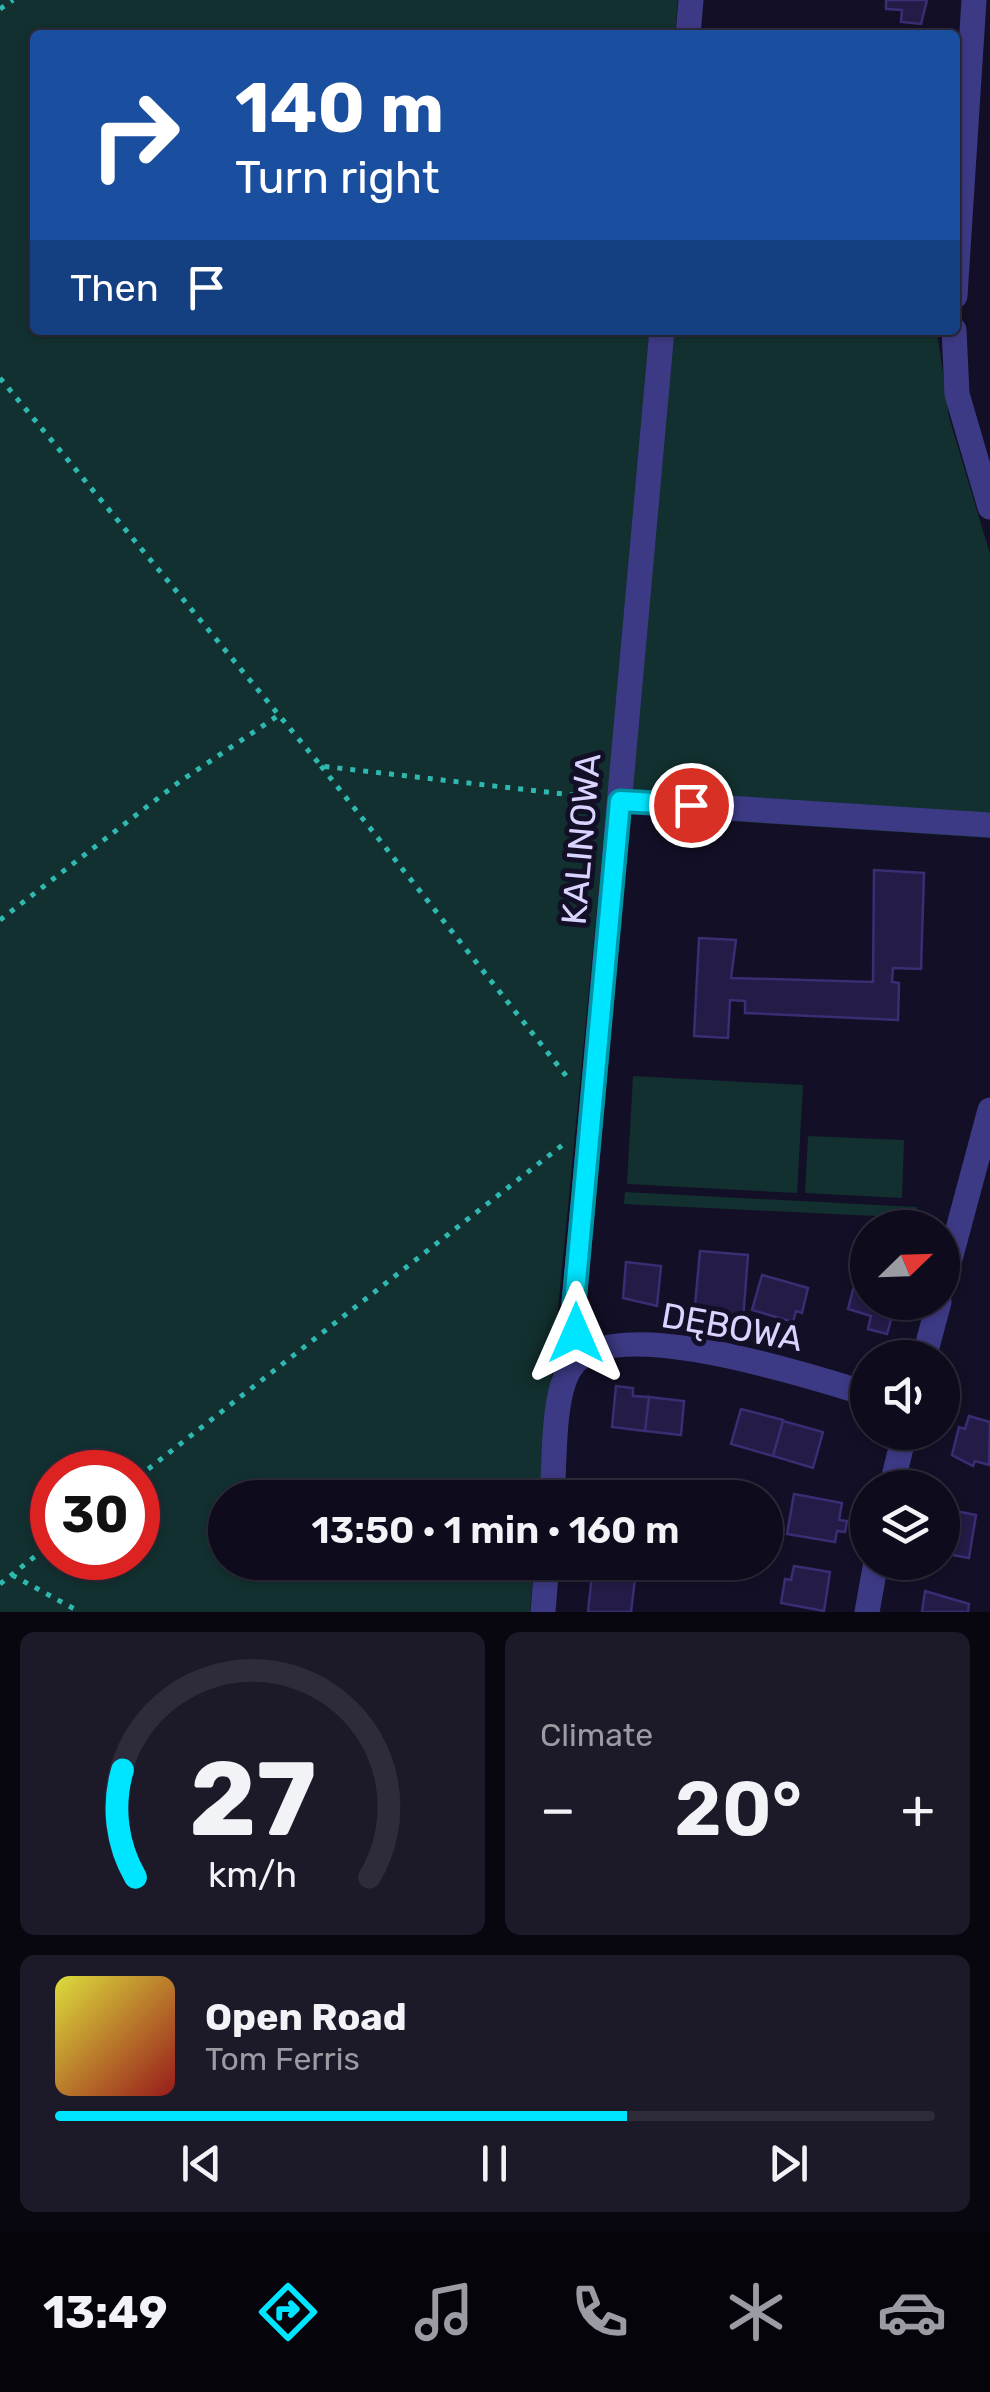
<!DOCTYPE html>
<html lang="en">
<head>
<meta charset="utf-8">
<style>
	body { margin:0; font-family:Rubik,sans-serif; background:#1c1929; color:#f1f3f6; height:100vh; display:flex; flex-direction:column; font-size:38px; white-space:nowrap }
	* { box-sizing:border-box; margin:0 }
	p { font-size:32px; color:#9b9ba3 }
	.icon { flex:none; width:55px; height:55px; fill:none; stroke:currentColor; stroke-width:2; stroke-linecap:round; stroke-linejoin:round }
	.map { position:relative; height:1612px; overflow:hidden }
	.sheet { display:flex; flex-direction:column; gap:20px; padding:20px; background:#08060f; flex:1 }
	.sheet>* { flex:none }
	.guide { position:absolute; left:30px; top:30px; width:930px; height:305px; border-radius:10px; box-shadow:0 2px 8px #0004,0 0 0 2px #2e2b3b; background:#1a4fa0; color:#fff; overflow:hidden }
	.needle { width:65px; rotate:67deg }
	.tools { position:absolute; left:850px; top:1210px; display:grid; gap:20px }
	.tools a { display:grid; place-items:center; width:110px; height:110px; border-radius:50%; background:#0e0b1c; box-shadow:0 2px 8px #0004,0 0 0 2px #2e2b3b; font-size:50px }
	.speed { position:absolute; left:30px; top:1450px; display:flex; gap:20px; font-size:50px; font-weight:700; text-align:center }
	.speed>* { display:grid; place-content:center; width:130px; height:130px; border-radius:50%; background:#0e0b1c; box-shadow:0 2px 8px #0004,0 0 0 2px #2e2b3b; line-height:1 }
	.speed .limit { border:15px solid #d22; background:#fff; color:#111 }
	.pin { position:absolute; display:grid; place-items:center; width:85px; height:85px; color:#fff; margin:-42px; border:5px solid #fff; border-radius:50%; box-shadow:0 2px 10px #0007 }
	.me { position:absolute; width:110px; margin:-55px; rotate:0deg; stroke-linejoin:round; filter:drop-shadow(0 0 8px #0008) }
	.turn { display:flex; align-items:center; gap:35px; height:210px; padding:0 40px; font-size:45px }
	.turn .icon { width:130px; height:130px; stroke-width:2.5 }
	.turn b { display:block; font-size:70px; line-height:85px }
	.then { display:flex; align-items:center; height:95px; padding:0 40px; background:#0003; gap:20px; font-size:38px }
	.big { font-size:75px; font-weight:600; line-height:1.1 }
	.sheet .widget { flex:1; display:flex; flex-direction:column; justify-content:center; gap:15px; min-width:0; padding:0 35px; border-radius:15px; background:#1c1929 }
	.sheet .dial { align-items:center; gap:0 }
	.dial svg { height:260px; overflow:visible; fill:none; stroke:#2e2b3b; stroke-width:7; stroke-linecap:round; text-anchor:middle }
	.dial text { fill:#f1f3f6; stroke:none }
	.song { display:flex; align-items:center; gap:30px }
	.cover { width:120px; height:120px; border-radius:15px; background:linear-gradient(135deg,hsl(60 70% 55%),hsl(0 70% 35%)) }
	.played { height:10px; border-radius:5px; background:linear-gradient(90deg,#00e5ff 65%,#2e2b3b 65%) }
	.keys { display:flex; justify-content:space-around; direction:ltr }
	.heat { display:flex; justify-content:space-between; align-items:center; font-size:55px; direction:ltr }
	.sheet .tiles { flex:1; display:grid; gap:20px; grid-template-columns:1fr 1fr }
	.widget:last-child { grid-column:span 2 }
	.trip { position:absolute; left:208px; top:1480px; width:575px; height:100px; border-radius:50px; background:#0e0b1c; box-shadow:0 2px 8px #0004,0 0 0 2px #2e2b3b; font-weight:600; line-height:100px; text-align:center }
	.dock { display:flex; height:160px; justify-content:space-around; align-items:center; background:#06040b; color:#9b9ba3 }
	.dock .icon { width:70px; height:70px }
	.dock .on { color:#00e5ff }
	.dock b { font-size:45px; color:#f1f3f6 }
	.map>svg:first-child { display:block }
</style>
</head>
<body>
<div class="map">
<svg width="990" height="1612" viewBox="0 0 990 1612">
	<rect width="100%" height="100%" fill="#130f26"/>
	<path fill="#12302f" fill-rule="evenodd" d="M 0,0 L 678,0 L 675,35 L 35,35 L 35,330 L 937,330 L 949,417 L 990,554 L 990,838 L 606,813 L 540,1497 L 225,1498 L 225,1562 L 534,1563 L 530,1612 L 0,1612 ZM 52,1472 L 138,1472 L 138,1558 L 52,1558 Z
		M 633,1076 L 803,1085 L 797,1193 L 627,1184 Z
		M 808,1136 L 904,1140 L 902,1198 L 805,1193 Z
		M 625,1192 L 917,1207 L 917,1218 L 624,1204 Z"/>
	<path fill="#241b47" stroke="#3b2d73" stroke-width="2.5" d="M 886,0 L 927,0 L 921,24 L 901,22 L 902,10 L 886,9 Z
		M 874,870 L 924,873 L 921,969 L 893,968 L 892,982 L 899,983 L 898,1020 L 745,1013 L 745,1001 L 730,1000 L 728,1038 L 694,1036 L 699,938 L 736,940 L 731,978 L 873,982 Z
		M 866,1246 L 868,1246 L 868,1290 L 854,1286 Z
		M 700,1251 L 748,1255 L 743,1320 L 694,1316 Z
		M 626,1262 L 661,1266 L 657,1306 L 623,1298 Z
		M 762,1275 L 808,1288 L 802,1313 L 796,1311 L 793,1322 L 752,1310 Z
		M 854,1286 L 868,1290 L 868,1302 L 896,1302 L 887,1334 L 868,1329 L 871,1316 L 848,1309 Z
		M 616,1386 L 633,1388 L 633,1396 L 649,1397 L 645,1431 L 612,1427 Z
		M 649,1397 L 684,1401 L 681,1435 L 645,1431 Z
		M 741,1409 L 783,1420 L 773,1456 L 731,1444 Z
		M 969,1416 L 990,1422 L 989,1465 L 975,1461 L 973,1466 L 952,1455 L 959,1427 L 965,1429 Z
		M 783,1421 L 823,1432 L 813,1468 L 773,1456 Z
		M 794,1494 L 842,1503 L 839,1520 L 847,1521 L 845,1532 L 837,1531 L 835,1542 L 787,1534 Z
		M 945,1509 L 976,1515 L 969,1558 L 942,1553 Z
		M 679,1562 L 708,1562 L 707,1575 L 679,1572 Z
		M 794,1566 L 830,1572 L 824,1611 L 781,1603 L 785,1579 L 791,1580 Z
		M 592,1574 L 635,1579 L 631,1612 L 588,1612 Z
		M 925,1591 L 969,1604 L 968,1612 L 922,1612 Z"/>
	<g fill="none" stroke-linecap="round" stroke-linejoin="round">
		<path stroke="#2fb8b0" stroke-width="5" stroke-dasharray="5 8" stroke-linecap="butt" d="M 0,9 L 13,0
			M 0,378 L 321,766 L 598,798
			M 321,766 L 571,1082
			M 0,920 L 179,782 L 279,715
			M 138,1477 L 565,1143
			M 12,1575 L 80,1612
			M 0,1584 L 52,1543"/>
		<path stroke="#3d3a85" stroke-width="25" d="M 688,35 L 691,0
			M 955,296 L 974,0
			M 954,330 L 957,394 L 990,507
			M 620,801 L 990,825
			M 942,1289 L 990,1110
			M 583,1354 L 577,1333 L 574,1303 L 662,330
			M 924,1358 L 939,1302
			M 891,1488 L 905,1432
			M 552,1498 C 555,1462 552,1400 569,1370 C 605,1308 812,1377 868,1394
			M 543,1612 L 547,1562
			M 867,1612 L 876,1562"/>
	</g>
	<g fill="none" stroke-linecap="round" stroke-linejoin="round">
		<g stroke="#0095a6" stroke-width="25">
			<path id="route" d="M 576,1333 L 574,1303 L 620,801 L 691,805"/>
		</g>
		<use href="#route" stroke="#00e5ff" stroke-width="18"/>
	</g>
	<g text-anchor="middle" stroke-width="10" stroke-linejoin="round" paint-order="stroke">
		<g font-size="35" fill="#d9d4ff" stroke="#130f26">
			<text transform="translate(581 839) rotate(-85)" y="12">KALINOWA</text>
			<text transform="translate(732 1327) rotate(10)" y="12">DĘBOWA</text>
		</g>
	</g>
</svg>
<div class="tools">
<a><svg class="needle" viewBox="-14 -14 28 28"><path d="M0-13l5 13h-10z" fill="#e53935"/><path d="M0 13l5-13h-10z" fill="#9b9ba3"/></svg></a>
<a><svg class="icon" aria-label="sound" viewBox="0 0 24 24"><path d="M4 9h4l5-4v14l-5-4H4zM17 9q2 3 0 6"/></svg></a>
<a><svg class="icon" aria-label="layers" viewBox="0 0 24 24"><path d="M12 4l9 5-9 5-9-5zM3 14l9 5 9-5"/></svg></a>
</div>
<div class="speed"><div class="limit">30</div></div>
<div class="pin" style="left:691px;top:805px;background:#d93025"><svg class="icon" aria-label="arrive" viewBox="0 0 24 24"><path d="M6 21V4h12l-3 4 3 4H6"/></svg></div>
<svg class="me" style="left:576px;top:1333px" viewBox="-20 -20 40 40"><path d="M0-17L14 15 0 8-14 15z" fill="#00e5ff" stroke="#fff" stroke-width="4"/></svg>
<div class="trip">13:50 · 1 min · 160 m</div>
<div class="guide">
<div class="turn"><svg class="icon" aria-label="right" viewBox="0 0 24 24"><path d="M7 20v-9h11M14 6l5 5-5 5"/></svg><div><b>140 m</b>Turn right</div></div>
<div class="then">Then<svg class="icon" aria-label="arrive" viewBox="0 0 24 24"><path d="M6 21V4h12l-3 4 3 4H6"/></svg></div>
</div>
</div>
<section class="sheet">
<div class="tiles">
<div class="widget dial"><svg viewBox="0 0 100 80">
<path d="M14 69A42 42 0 1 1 86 69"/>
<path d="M14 69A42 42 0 0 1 10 36" stroke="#00e5ff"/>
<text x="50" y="56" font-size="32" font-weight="700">27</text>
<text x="50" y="72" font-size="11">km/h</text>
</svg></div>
<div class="widget"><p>Climate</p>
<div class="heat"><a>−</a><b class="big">20°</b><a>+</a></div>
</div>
<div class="widget">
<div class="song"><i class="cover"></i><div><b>Open Road</b><p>Tom Ferris</p></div></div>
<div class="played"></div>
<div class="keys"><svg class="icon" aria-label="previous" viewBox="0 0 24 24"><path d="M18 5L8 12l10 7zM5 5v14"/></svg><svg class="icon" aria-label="pause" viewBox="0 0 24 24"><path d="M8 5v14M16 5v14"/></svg><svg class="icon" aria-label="next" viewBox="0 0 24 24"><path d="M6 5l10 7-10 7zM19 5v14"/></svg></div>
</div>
</div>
</section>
<nav class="dock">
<b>13:49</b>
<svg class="icon on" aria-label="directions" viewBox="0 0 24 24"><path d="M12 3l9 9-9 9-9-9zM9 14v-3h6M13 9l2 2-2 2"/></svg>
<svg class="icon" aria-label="music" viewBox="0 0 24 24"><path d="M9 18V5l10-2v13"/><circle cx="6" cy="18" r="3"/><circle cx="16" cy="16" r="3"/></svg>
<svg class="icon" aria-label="phone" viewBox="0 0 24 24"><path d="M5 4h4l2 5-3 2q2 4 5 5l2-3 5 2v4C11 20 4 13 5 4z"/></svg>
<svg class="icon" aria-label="climate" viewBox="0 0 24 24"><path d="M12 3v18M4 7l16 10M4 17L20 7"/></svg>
<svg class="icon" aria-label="car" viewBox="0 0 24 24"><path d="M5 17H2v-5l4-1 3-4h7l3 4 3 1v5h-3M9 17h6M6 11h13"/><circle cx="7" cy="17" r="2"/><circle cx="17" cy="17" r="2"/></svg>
</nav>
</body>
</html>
